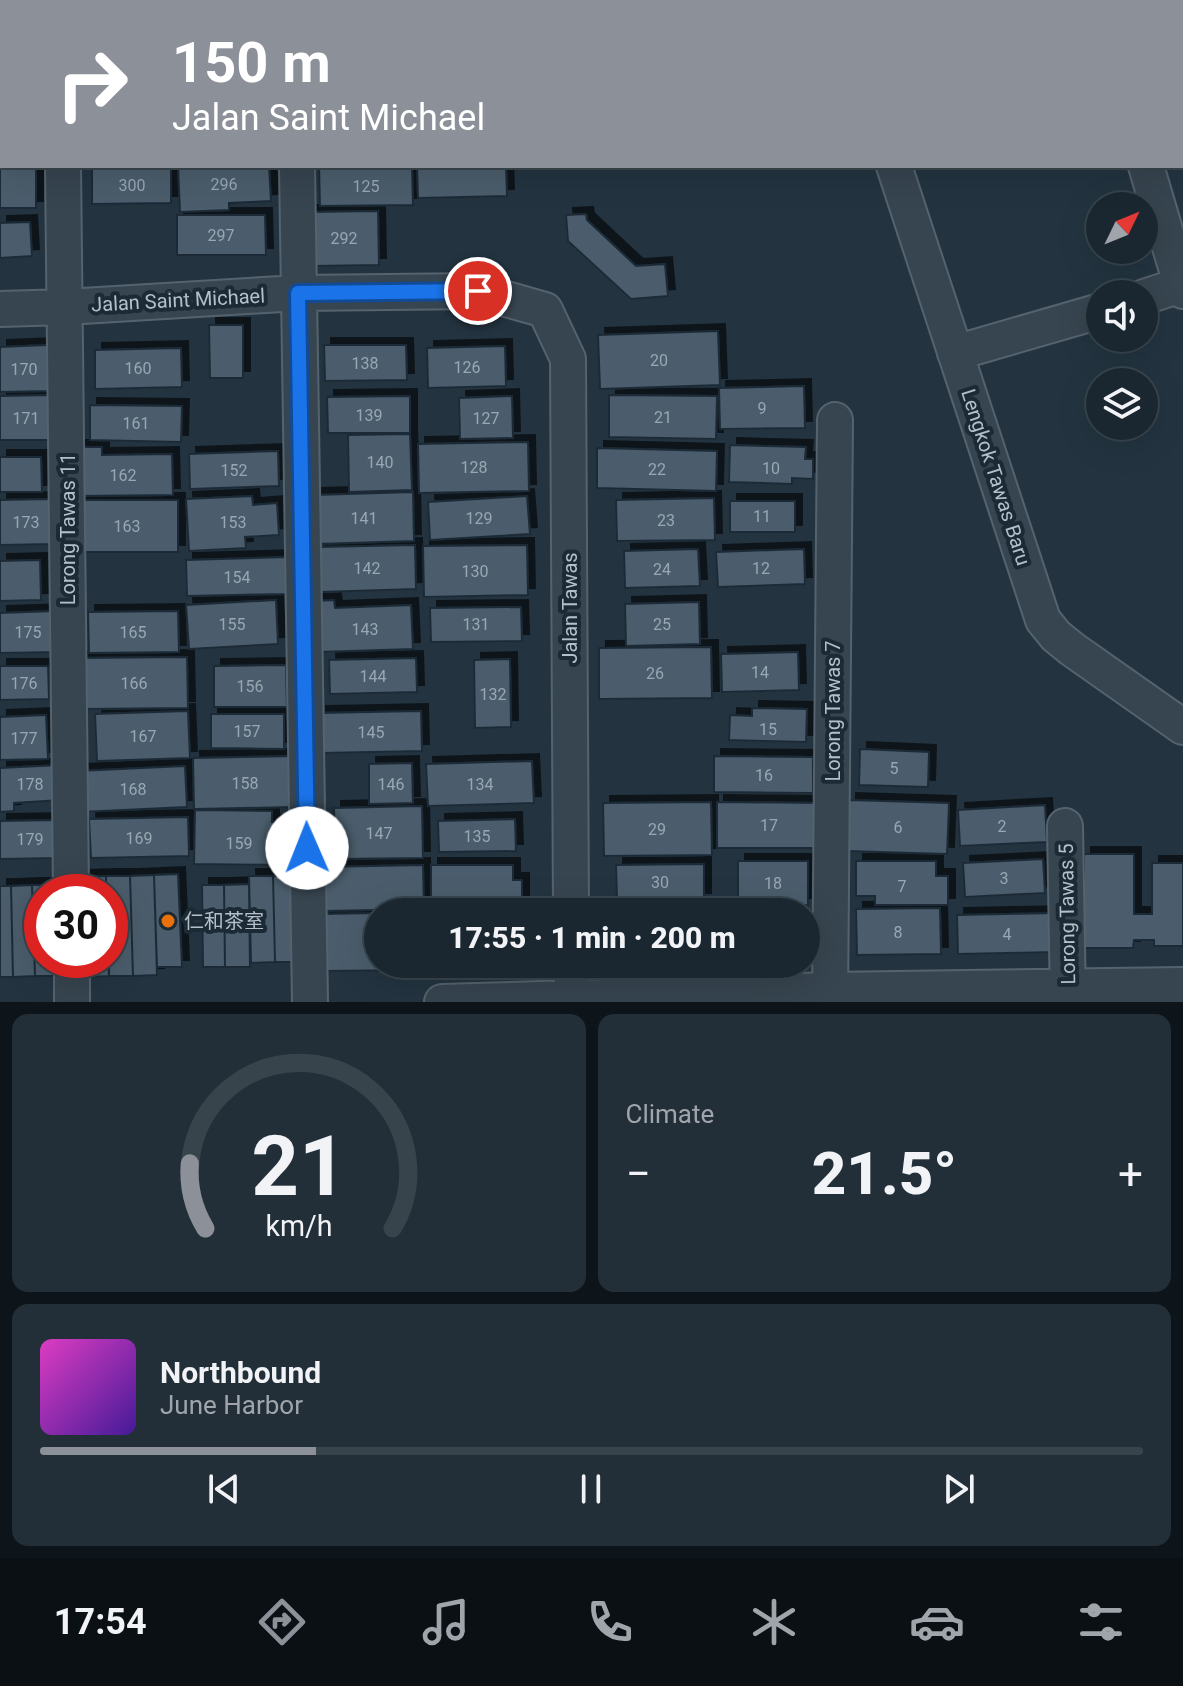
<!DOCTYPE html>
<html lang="en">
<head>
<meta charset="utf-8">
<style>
	body { margin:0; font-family:Roboto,"Noto Sans SC",sans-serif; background:#232f38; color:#f1f3f6; height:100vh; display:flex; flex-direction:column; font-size:30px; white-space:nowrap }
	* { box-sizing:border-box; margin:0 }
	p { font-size:26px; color:#9fa5ab }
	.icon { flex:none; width:44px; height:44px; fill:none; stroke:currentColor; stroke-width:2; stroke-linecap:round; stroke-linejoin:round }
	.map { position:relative; height:1002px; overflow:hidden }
	.panel { display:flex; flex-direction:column; gap:12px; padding:12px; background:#0e151a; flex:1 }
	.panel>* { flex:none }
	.hud { position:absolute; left:0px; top:0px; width:1184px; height:168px; box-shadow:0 8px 32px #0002,0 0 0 2px #38444c; background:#8c9099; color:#fff; overflow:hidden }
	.needle { width:52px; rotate:47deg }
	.buttons { position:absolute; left:1086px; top:192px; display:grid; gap:16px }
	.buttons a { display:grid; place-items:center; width:72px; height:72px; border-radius:50%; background:#1a2730; box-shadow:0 8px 32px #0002,0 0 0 2px #38444c; font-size:40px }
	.speed { position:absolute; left:24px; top:874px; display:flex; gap:16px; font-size:40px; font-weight:700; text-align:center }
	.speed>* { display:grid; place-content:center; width:104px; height:104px; border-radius:50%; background:#1a2730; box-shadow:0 8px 32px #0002,0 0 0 2px #38444c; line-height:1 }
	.speed .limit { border:12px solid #d22; background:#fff; color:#111 }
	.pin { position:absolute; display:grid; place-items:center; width:68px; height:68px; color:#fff; margin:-34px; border:4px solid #fff; border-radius:50%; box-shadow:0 2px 8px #0007 }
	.me { position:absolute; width:88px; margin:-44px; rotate:359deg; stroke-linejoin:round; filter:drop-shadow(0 0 6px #0008) }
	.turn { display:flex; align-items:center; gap:28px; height:168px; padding:0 40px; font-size:36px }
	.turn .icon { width:104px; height:104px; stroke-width:2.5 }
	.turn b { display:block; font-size:56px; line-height:68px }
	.big { font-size:60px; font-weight:800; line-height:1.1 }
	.panel .card { flex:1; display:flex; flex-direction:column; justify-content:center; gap:12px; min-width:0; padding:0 28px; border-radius:16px; background:#232f38 }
	.panel .dial { align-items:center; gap:0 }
	.dial svg { height:208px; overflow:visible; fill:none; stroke:#38444c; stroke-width:7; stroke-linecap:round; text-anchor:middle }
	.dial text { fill:#f1f3f6; stroke:none }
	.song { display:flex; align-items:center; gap:24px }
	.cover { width:96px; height:96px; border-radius:12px; background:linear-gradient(135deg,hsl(310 70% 55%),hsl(260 70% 35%)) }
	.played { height:8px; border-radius:4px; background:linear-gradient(90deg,#8c9099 25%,#38444c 25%) }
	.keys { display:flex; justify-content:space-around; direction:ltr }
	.heat { display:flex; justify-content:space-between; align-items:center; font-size:44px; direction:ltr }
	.panel .tiles { flex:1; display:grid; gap:12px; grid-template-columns:1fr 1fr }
	.card:last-child { grid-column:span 2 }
	.trip { position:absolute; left:364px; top:898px; width:456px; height:80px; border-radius:40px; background:#1a2730; box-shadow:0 8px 32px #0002,0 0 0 2px #38444c; font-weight:800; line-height:80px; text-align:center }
	.dock { display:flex; height:128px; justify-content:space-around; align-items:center; background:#0a1013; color:#9fa5ab }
	.dock .icon { width:56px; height:56px }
	.dock .current { color:#8c9099 }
	.dock b { font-size:36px; color:#f1f3f6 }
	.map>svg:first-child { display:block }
</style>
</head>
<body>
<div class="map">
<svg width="1183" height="1002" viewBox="0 0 1183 1002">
	<defs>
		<filter id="shadow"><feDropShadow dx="7" dy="-7" stdDeviation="0" flood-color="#0009"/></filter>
	</defs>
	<rect width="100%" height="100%" fill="#233440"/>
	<path fill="#4b5d6c" stroke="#1e2c37" stroke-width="2" filter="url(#shadow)" d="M 92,166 L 171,166 L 171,203 L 92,204 Z
		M 178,166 L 269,166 L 271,201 L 229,203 L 229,210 L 180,212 Z
		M 319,166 L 412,166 L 413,205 L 320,206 Z
		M 417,166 L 506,166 L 507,196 L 418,198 Z
		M 0,169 L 36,169 L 36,208 L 0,208 Z
		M 378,211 L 379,265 L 311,266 L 310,212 Z
		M 586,214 L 587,220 L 636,266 L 665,264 L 668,296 L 631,299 L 568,241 L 566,215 Z
		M 177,215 L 265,215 L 266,255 L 177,255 Z
		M 30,222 L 32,256 L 0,258 L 0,223 Z
		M 209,325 L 243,325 L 243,378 L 210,378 Z
		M 718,331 L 720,385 L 600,389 L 598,335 Z
		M 47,345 L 49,391 L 0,392 L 0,347 Z
		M 324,345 L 406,345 L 407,380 L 325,381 Z
		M 505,346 L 506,386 L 428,388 L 427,348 Z
		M 181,348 L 182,387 L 95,389 L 95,350 Z
		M 804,386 L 805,428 L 720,429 L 719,388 Z
		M 51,395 L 52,440 L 0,440 L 0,396 Z
		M 609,395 L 717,396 L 716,439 L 609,437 Z
		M 410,396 L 410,433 L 328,433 L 327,397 Z
		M 512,396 L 513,438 L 460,439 L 459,398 Z
		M 90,405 L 182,406 L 181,442 L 90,440 Z
		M 410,434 L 412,490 L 349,492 L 348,435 Z
		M 528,442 L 529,491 L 419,493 L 418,444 Z
		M 730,445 L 806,447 L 805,459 L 813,459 L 813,479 L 792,478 L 792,484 L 729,482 Z
		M 74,447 L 102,447 L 102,455 L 172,454 L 173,495 L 74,496 Z
		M 597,448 L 717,451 L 716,491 L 597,488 Z
		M 278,451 L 279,486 L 190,489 L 189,454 Z
		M 0,457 L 41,457 L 42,492 L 0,492 Z
		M 413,492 L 414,541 L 316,544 L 314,495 Z
		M 252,496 L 253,505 L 277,503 L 279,535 L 245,537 L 246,548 L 189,551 L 186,499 Z
		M 527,496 L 530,534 L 430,540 L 428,502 Z
		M 714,498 L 715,540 L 617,541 L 616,500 Z
		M 52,499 L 53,544 L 0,545 L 0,500 Z
		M 75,500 L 178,500 L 178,552 L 76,552 Z
		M 730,501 L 795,501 L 795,532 L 730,532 Z
		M 415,545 L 416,589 L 320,592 L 318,547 Z
		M 527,545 L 528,595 L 424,597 L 423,546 Z
		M 698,549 L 700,586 L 625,588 L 624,551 Z
		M 804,549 L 805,584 L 718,587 L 716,552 Z
		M 286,557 L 287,594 L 187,596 L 186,560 Z
		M 40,560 L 41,600 L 0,601 L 0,561 Z
		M 276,600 L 278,644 L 189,649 L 186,605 Z
		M 334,600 L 335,608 L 411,605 L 413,649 L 318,652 L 316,601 Z
		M 699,602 L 700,644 L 626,646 L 625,604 Z
		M 521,607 L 522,641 L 431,642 L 430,608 Z
		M 55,611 L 57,652 L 0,653 L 0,613 Z
		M 178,611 L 179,652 L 89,653 L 88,612 Z
		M 711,647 L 712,698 L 599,699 L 599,648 Z
		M 798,652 L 799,690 L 722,692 L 721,654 Z
		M 187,657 L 188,708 L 80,709 L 79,658 Z
		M 416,658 L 417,692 L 330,694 L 329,660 Z
		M 510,659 L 511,727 L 475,728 L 474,660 Z
		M 286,665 L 287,707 L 214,707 L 214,666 Z
		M 0,666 L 48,666 L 49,699 L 0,700 Z
		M 752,708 L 807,709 L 806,742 L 729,740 L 730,715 L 752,716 Z
		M 188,711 L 190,758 L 97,761 L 95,714 Z
		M 421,711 L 422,751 L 320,753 L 319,713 Z
		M 211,714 L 284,714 L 284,749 L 211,748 Z
		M 46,715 L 48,759 L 0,760 L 0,717 Z
		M 860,749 L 929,752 L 928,787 L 859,785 Z
		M 296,756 L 297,807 L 194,809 L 193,758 Z
		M 714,756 L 813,757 L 813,793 L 714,792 Z
		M 532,761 L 534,803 L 428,806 L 426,764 Z
		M 412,763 L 413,803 L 369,804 L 369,764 Z
		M 60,765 L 61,800 L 14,803 L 14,811 L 0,812 L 0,768 Z
		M 185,766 L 187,807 L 80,812 L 78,771 Z
		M 849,800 L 949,803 L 947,854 L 847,851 Z
		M 711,802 L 712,855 L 604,856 L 603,803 Z
		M 717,802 L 822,803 L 822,848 L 717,848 Z
		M 1045,805 L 1047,842 L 960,846 L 958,810 Z
		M 422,806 L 423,858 L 335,859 L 334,808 Z
		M 195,810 L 272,811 L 272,822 L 283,822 L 283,865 L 194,864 Z
		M 188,817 L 189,856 L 91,858 L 89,819 Z
		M 515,819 L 516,851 L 439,852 L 438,821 Z
		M 59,820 L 60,858 L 0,859 L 0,821 Z
		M 1084,854 L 1134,854 L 1134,914 L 1152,914 L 1152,863 L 1183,863 L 1183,946 L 1154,946 L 1154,940 L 1134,940 L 1133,948 L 1084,948 Z
		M 1043,859 L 1045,893 L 965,897 L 963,863 Z
		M 738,861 L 808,861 L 808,905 L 738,906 Z
		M 856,861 L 936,861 L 936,876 L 948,876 L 948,905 L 875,905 L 875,896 L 856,896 Z
		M 704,864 L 704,900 L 617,901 L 616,865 Z
		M 423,865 L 424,909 L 325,911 L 323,867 Z
		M 431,865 L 513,865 L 513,880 L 522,880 L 522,902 L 431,903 Z
		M 178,874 L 182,967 L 157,967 L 154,875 Z
		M 154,875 L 157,975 L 133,976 L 130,876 Z
		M 106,876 L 106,892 L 82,892 L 82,877 Z
		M 106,876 L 130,876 L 133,976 L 109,976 L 110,892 L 106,892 Z
		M 249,876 L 273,876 L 275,962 L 251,963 Z
		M 273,876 L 298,876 L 300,962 L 275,962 Z
		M 249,884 L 250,967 L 225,967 L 224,885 Z
		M 32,885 L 35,976 L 13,977 L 11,886 Z
		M 32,885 L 59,885 L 59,892 L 42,892 L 42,960 L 61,960 L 62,976 L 35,976 Z
		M 202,885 L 224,885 L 225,967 L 203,967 Z
		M 0,886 L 11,886 L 13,977 L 0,977 Z
		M 940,908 L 941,954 L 857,955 L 856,909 Z
		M 378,913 L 378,964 L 426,964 L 426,970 L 324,971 L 323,914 Z
		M 1057,913 L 1058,952 L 958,954 L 957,915 Z
		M 84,960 L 108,960 L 109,976 L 85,977 Z"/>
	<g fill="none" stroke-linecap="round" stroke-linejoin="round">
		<g stroke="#55636e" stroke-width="38">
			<path id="minor" d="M 840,0 L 840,2
				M 1098,0 L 1099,2
				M 299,2 L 299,0
				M 63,166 L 71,892
				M 297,166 L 310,1002
				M 894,166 L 1043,620 L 1056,636 L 1072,649 L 1183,727
				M 1146,166 L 1183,291
				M 1144,297 L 1181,285
				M 0,309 L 66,307 L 298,293 L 478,291 L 545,310 L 568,359 L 571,912
				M 955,353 L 1100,311
				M 1065,826 L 1068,1002
				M 72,960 L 72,1002
				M 572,964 L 572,1002
				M 442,1002 L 830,990 L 1183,985
				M 830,1002 L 835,420"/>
		</g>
		<use href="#minor" stroke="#374550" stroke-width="34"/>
	</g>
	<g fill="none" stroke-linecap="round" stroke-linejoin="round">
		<g stroke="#114b97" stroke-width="20">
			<path id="route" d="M 307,848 L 298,293 L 478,291"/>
		</g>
		<use href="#route" stroke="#1a73e8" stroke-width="14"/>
	</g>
	<circle fill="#e8710a" stroke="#1c2a35" stroke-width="3" cx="168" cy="921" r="8"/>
	<g text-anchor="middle" stroke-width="8" stroke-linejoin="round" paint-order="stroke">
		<g font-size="16" fill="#99a7b3">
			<text x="224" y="190">296</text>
			<text x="132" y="191">300</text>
			<text x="366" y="192">125</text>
			<text x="221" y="241">297</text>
			<text x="344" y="244">292</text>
			<text x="659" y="366">20</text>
			<text x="365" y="369">138</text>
			<text x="467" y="373">126</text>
			<text x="138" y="374">160</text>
			<text x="24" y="375">170</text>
			<text x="762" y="414">9</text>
			<text x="369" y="421">139</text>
			<text x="663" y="423">21</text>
			<text x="26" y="424">171</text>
			<text x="486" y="424">127</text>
			<text x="136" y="429">161</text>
			<text x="380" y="468">140</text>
			<text x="474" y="473">128</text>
			<text x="771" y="474">10</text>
			<text x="657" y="475">22</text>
			<text x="234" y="476">152</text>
			<text x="123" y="481">162</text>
			<text x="762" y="522">11</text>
			<text x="364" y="524">141</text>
			<text x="479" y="524">129</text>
			<text x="666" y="526">23</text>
			<text x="26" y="528">173</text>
			<text x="233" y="528">153</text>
			<text x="127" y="532">163</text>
			<text x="367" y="574">142</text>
			<text x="761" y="574">12</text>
			<text x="662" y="575">24</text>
			<text x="475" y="577">130</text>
			<text x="237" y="583">154</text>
			<text x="232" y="630">155</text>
			<text x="476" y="630">131</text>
			<text x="662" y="630">25</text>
			<text x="365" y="635">143</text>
			<text x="28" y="638">175</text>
			<text x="133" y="638">165</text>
			<text x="760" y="678">14</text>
			<text x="655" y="679">26</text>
			<text x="373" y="682">144</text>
			<text x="24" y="689">176</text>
			<text x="134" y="689">166</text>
			<text x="250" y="692">156</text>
			<text x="493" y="700">132</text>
			<text x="768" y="735">15</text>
			<text x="247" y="737">157</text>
			<text x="371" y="738">145</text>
			<text x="143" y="742">167</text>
			<text x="24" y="744">177</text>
			<text x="894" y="774">5</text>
			<text x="764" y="781">16</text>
			<text x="245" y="789">158</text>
			<text x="30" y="790">178</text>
			<text x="391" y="790">146</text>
			<text x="480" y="790">134</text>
			<text x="133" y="795">168</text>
			<text x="769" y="831">17</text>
			<text x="1002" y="832">2</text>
			<text x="898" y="833">6</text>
			<text x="657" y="835">29</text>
			<text x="379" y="839">147</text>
			<text x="477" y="842">135</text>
			<text x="139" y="844">169</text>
			<text x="30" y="845">179</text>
			<text x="239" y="849">159</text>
			<text x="1004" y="884">3</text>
			<text x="660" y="888">30</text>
			<text x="773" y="889">18</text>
			<text x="902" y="892">7</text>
			<text x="898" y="938">8</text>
			<text x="1007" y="940">4</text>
		</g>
		<g font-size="20" fill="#b3c0cb" stroke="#1c2a35">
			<text transform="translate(178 300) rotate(-3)" y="7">Jalan Saint Michael</text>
			<text transform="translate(996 477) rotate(72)" y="7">Lengkok Tawas Baru</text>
			<text transform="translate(68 529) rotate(-90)" y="7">Lorong Tawas 11</text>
			<text transform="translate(570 608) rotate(-90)" y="7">Jalan Tawas</text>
			<text transform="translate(833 711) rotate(-90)" y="7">Lorong Tawas 7</text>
			<text transform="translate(1067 914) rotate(-91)" y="7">Lorong Tawas 5</text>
		</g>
		<g font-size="20" fill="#b3c0cb" stroke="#1c2a35" text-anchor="start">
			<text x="184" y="928">仁和茶室</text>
		</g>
	</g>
</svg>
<div class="buttons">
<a><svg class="needle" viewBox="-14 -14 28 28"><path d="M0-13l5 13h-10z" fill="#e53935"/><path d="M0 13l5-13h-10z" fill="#9fa5ab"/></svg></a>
<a><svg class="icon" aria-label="sound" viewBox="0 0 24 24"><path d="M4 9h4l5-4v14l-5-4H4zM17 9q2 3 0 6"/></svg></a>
<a><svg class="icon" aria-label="layers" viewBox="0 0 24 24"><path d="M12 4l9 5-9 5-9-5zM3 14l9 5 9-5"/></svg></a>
</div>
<div class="speed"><div class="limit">30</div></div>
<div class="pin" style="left:478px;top:291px;background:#d93025"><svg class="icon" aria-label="arrive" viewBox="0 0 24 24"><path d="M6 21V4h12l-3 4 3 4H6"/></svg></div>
<svg class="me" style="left:307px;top:848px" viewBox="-20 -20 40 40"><circle r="19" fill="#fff"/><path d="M0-13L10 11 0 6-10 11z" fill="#1a73e8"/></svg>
<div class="trip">17:55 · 1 min · 200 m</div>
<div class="hud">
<div class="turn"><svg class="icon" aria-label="right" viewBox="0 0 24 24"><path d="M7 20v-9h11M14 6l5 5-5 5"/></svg><div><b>150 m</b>Jalan Saint Michael</div></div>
</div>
</div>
<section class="panel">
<div class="tiles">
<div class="card dial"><svg viewBox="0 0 100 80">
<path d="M14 69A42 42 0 1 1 86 69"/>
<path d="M14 69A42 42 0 0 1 8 44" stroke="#8c9099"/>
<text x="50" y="56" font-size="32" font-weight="700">21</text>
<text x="50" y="72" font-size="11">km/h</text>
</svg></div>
<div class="card"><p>Climate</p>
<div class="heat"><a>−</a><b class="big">21.5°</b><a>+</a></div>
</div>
<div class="card">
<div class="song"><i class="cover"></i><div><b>Northbound</b><p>June Harbor</p></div></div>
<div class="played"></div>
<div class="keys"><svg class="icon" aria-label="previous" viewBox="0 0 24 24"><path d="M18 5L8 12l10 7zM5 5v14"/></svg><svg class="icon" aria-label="pause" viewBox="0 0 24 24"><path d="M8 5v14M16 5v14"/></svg><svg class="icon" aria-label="next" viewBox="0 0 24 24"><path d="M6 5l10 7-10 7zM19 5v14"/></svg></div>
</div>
</div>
</section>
<nav class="dock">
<b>17:54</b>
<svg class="icon current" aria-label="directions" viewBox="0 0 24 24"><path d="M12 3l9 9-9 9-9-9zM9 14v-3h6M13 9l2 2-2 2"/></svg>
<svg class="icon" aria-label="music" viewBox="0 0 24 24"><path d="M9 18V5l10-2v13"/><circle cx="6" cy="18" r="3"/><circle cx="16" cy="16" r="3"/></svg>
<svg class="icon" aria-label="phone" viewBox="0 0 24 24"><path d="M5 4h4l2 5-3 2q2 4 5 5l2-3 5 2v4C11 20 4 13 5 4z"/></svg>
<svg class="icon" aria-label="climate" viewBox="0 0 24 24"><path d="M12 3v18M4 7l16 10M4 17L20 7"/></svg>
<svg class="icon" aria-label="car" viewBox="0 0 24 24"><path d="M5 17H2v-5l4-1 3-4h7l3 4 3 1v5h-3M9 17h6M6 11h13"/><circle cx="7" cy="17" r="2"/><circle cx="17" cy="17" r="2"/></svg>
<svg class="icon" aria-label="filters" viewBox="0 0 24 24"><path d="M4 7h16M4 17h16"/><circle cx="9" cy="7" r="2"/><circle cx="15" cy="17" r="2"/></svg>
</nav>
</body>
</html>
